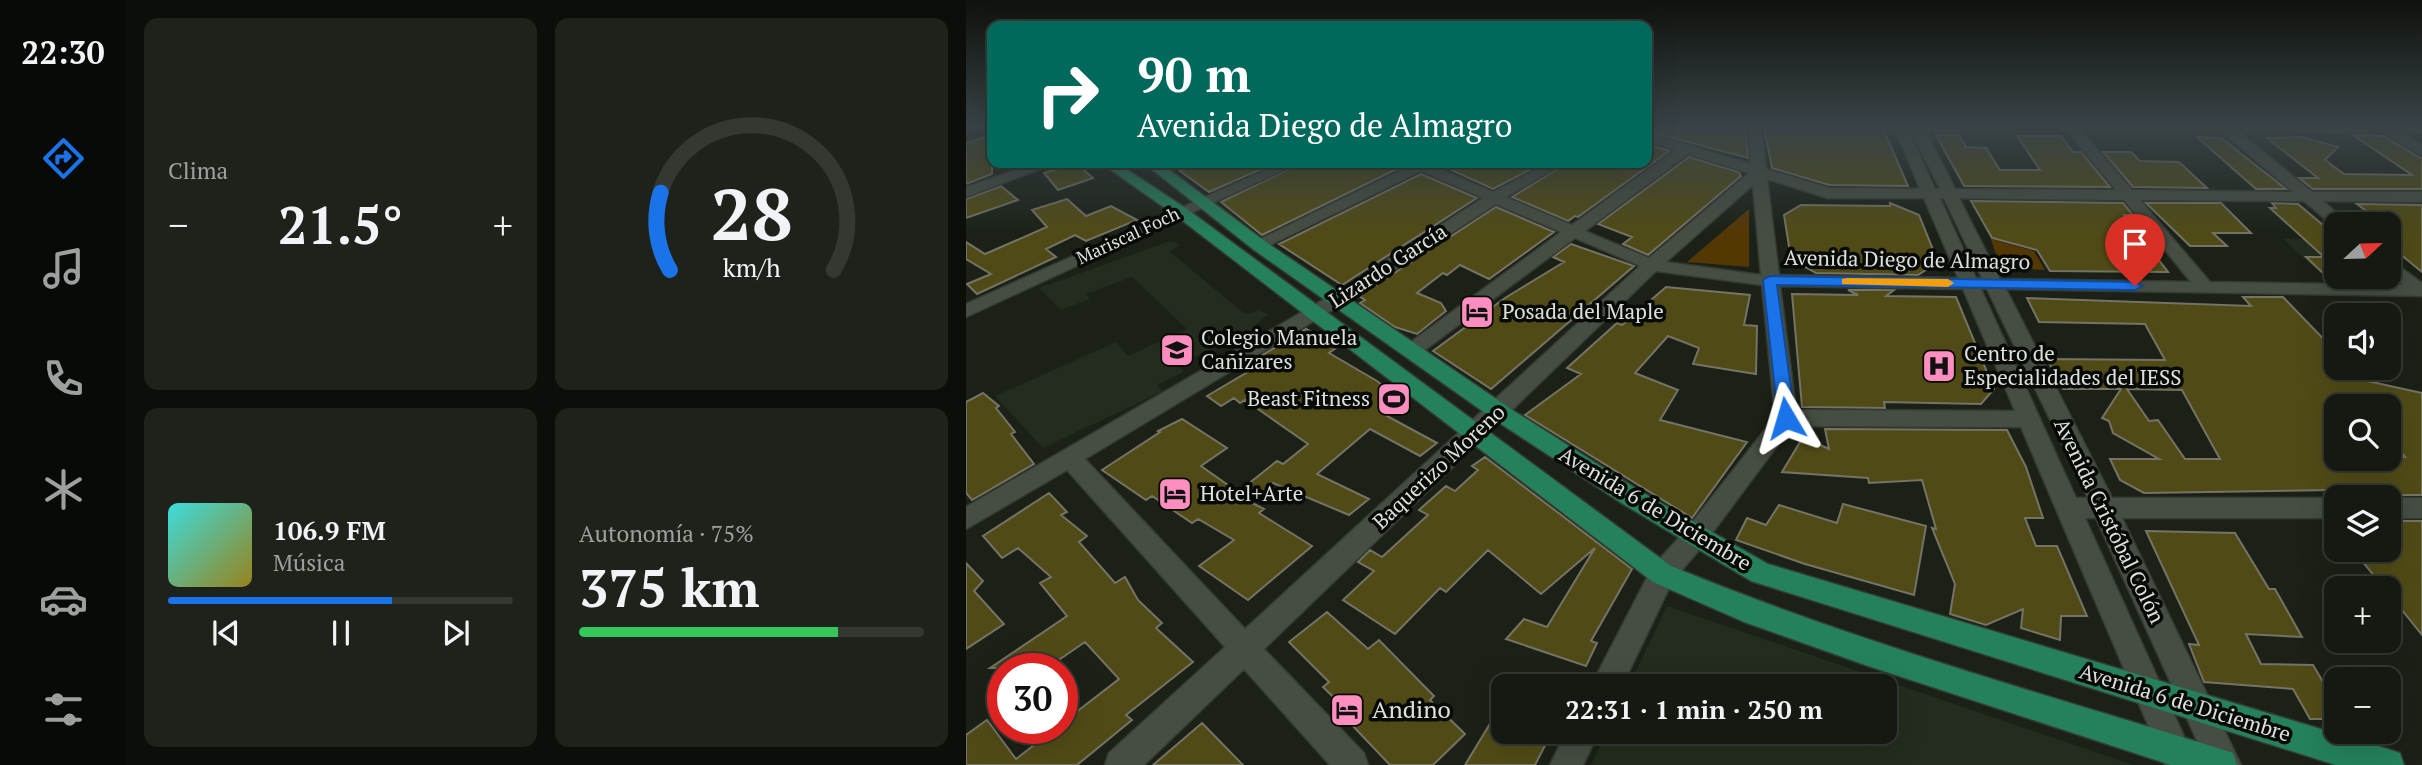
<!DOCTYPE html>
<html lang="es">
<head>
<meta charset="utf-8">
<style>
	body { margin:0; font-family:"PT Serif",serif; background:#1d221a; color:#f1f3f6; height:100vh; display:flex; flex-direction:column; font-size:26px; white-space:nowrap }
	* { box-sizing:border-box; margin:0 }
	p { font-size:23px; color:#9da09f }
	.icon { flex:none; width:38px; height:38px; fill:none; stroke:currentColor; stroke-width:2; stroke-linecap:round; stroke-linejoin:round }
	.map { position:relative; flex:1; overflow:hidden }
	.side { display:flex; flex-direction:column; gap:18px; padding:18px; background:#0b0e09; width:840px }
	.side>* { flex:none }
	.hud { position:absolute; left:21px; top:21px; width:665px; height:147px; border-radius:14px; box-shadow:0 7px 28px #0002,0 0 0 2px #333831; background:#00695c; color:#fff; overflow:hidden }
	.needle { width:46px; rotate:68deg }
	.tools { position:absolute; left:1358px; top:212px; display:grid; gap:14px }
	.tools a { display:grid; place-items:center; width:77px; height:77px; border-radius:14px; background:#141911; box-shadow:0 7px 28px #0002,0 0 0 2px #333831; font-size:35px }
	.speed { position:absolute; left:21px; top:653px; display:flex; gap:14px; font-size:35px; font-weight:700; text-align:center }
	.speed>* { display:grid; place-content:center; width:91px; height:91px; border-radius:50%; background:#141911; box-shadow:0 7px 28px #0002,0 0 0 2px #333831; line-height:1 }
	.speed .limit { border:10px solid #d22; background:#fff; color:#111 }
	.pin { position:absolute; display:grid; place-items:center; width:60px; height:60px; color:#fff; margin:-72px -30px; border-radius:50% 50% 50% 0; rotate:-45deg; box-shadow:0 0 7px #0007 }
	.pin .icon { rotate:45deg }
	.me { position:absolute; width:77px; margin:-38px; rotate:353deg; stroke-linejoin:round; filter:drop-shadow(0 0 5px #0008) }
	.turn { display:flex; align-items:center; gap:24px; height:147px; padding:0 35px; font-size:32px }
	.turn .icon { width:91px; height:91px; stroke-width:2.5 }
	.turn b { display:block; font-size:49px; line-height:60px }
	.big { font-size:52px; font-weight:800; line-height:1.1 }
	.side .card { flex:1; display:flex; flex-direction:column; justify-content:center; gap:10px; min-width:0; padding:0 24px; border-radius:14px; background:#1d221a }
	.side .dial { align-items:center; gap:0 }
	.dial svg { height:182px; overflow:visible; fill:none; stroke:#333831; stroke-width:7; stroke-linecap:round; text-anchor:middle }
	.dial text { fill:#f1f3f6; stroke:none }
	.song { display:flex; align-items:center; gap:21px }
	.cover { width:84px; height:84px; border-radius:10px; background:linear-gradient(135deg,hsl(180 70% 55%),hsl(50 70% 35%)) }
	.played { height:7px; border-radius:4px; background:linear-gradient(90deg,#1a73e8 65%,#333831 65%) }
	.keys { display:flex; justify-content:space-around; direction:ltr }
	.heat { display:flex; justify-content:space-between; align-items:center; font-size:38px; direction:ltr }
	.charge { height:10px; border-radius:5px; background:linear-gradient(90deg,#34c759 75%,#333831 0) }
	.side .tiles { flex:1; display:grid; gap:18px; grid-template-columns:repeat(2,1fr) }
	.trip { position:absolute; left:525px; top:674px; width:406px; height:70px; border-radius:14px; background:#141911; box-shadow:0 7px 28px #0002,0 0 0 2px #333831; font-weight:800; line-height:70px; text-align:center }
	main { display:flex; flex:1; min-height:0 }
	.tabs { display:flex; flex-direction:column; width:126px; justify-content:space-around; align-items:center; background:#080a07; color:#9da09f }
	.tabs .icon { width:49px; height:49px }
	.tabs .on { color:#1a73e8 }
	.tabs b { font-size:32px; color:#f1f3f6 }
	.map>svg:first-child { display:block }
</style>
</head>
<body>
<main>
<nav class="tabs">
<b>22:30</b>
<svg class="icon on" aria-label="directions" viewBox="0 0 24 24"><path d="M12 3l9 9-9 9-9-9zM9 14v-3h6M13 9l2 2-2 2"/></svg>
<svg class="icon" aria-label="music" viewBox="0 0 24 24"><path d="M9 18V5l10-2v13"/><circle cx="6" cy="18" r="3"/><circle cx="16" cy="16" r="3"/></svg>
<svg class="icon" aria-label="phone" viewBox="0 0 24 24"><path d="M5 4h4l2 5-3 2q2 4 5 5l2-3 5 2v4C11 20 4 13 5 4z"/></svg>
<svg class="icon" aria-label="climate" viewBox="0 0 24 24"><path d="M12 3v18M4 7l16 10M4 17L20 7"/></svg>
<svg class="icon" aria-label="car" viewBox="0 0 24 24"><path d="M5 17H2v-5l4-1 3-4h7l3 4 3 1v5h-3M9 17h6M6 11h13"/><circle cx="7" cy="17" r="2"/><circle cx="17" cy="17" r="2"/></svg>
<svg class="icon" aria-label="filters" viewBox="0 0 24 24"><path d="M4 7h16M4 17h16"/><circle cx="9" cy="7" r="2"/><circle cx="15" cy="17" r="2"/></svg>
</nav>
<section class="side">
<div class="tiles">
<div class="card"><p>Clima</p>
<div class="heat"><a>−</a><b class="big">21.5°</b><a>+</a></div>
</div>
<div class="card dial"><svg viewBox="0 0 100 80">
<path d="M14 69A42 42 0 1 1 86 69"/>
<path d="M14 69A42 42 0 0 1 10 35" stroke="#1a73e8"/>
<text x="50" y="56" font-size="32" font-weight="700">28</text>
<text x="50" y="72" font-size="11">km/h</text>
</svg></div>
<div class="card">
<div class="song"><i class="cover"></i><div><b>106.9 FM</b><p>Música</p></div></div>
<div class="played"></div>
<div class="keys"><svg class="icon" aria-label="previous" viewBox="0 0 24 24"><path d="M18 5L8 12l10 7zM5 5v14"/></svg><svg class="icon" aria-label="pause" viewBox="0 0 24 24"><path d="M8 5v14M16 5v14"/></svg><svg class="icon" aria-label="next" viewBox="0 0 24 24"><path d="M6 5l10 7-10 7zM19 5v14"/></svg></div>
</div>
<div class="card"><p>Autonomía · 75%</p><b class="big">375 km</b><div class="charge"></div></div>
</div>
</section>
<div class="map">
<svg width="1456" height="765" viewBox="0 0 1456 765">
	<rect width="100%" height="100%" fill="#1b2117"/>
	<path fill="#242c1d" d="M 1370,238 L 1370,276 L 1418,277 L 1426,283 L 1366,283 L 1317,239 Z
		M 204,241 L 214,244 L 204,252 L 279,314 L 294,310 L 302,315 L 290,324 L 294,327 L 211,365 L 218,372 L 191,385 L 197,391 L 77,448 L 29,396 L 150,342 L 162,356 L 221,329 L 166,277 L 120,294 L 124,299 L 95,310 L 73,288 Z
		M 701,606 L 1167,765 L 625,765 L 641,732 L 919,732 L 919,686 L 663,686 Z"/>
	<path fill="#533804" d="M 783,209 L 783,267 L 721,262 Z
		M 1025,239 L 1068,251 L 1079,270 L 1034,267 Z"/>
	<path fill="#504b16" stroke="#747365" stroke-width="2" fill-rule="evenodd" d="M 681,128 L 779,128 L 782,158 L 681,131 Z
		M 798,128 L 917,128 L 942,186 L 863,185 L 806,168 Z
		M 26,135 L 26,174 L 0,184 L 0,143 Z
		M 970,135 L 993,135 L 1000,147 L 1020,148 L 1034,170 L 1074,170 L 1051,136 L 1095,136 L 1107,152 L 1115,152 L 1144,187 L 998,186 Z
		M 1387,135 L 1417,136 L 1456,159 L 1456,189 L 1347,189 L 1333,178 L 1352,178 L 1301,138 L 1336,137 L 1372,147 L 1359,160 L 1378,174 L 1446,175 Z
		M 1231,137 L 1255,138 L 1320,189 L 1290,189 Z
		M 681,144 L 703,151 L 612,217 L 609,216 L 602,221 L 546,197 L 601,163 L 681,163 Z
		M 1137,152 L 1165,152 L 1174,161 L 1213,162 L 1241,188 L 1167,187 Z
		M 723,157 L 773,172 L 775,176 L 682,255 L 657,244 L 666,237 L 632,224 Z
		M 110,163 L 127,178 L 92,190 L 78,173 Z
		M 237,163 L 309,163 L 243,192 L 214,171 Z
		M 335,163 L 438,163 L 439,165 L 296,235 L 255,202 Z
		M 470,163 L 577,163 L 527,189 Z
		M 455,174 L 511,198 L 376,285 L 313,244 Z
		M 35,186 L 52,200 L 0,218 L 0,199 Z
		M 101,199 L 120,216 L 145,206 L 171,220 L 120,241 L 109,235 L 80,249 L 90,257 L 11,294 L 1,284 L 25,274 L 0,259 L 0,242 L 19,254 L 81,227 L 66,210 Z
		M 1005,201 L 1157,203 L 1167,215 L 1158,215 L 1202,272 L 1084,271 L 1071,250 L 1026,238 Z
		M 924,203 L 953,215 L 972,262 L 952,275 L 850,273 L 825,259 L 818,215 L 835,205 L 924,206 Z
		M 1180,203 L 1255,203 L 1285,233 L 1247,233 L 1261,246 L 1224,246 Z
		M 1306,203 L 1332,204 L 1370,236 L 1370,275 L 1359,275 L 1340,257 L 1358,257 L 1304,208 L 1310,208 Z
		M 1391,204 L 1456,205 L 1456,272 L 1423,245 L 1423,224 L 1417,224 Z
		M 530,207 L 588,232 L 523,279 L 494,265 L 481,275 L 477,273 L 451,293 L 475,303 L 480,311 L 451,334 L 429,327 L 394,303 L 399,300 L 393,296 Z
		M 605,244 L 668,266 L 525,389 L 467,351 L 539,298 L 598,262 L 587,257 Z
		M 700,287 L 784,295 L 778,325 L 791,326 L 790,374 L 727,364 L 733,348 L 702,336 L 669,373 L 712,390 L 694,420 L 781,442 L 726,518 L 559,415 L 615,374 L 601,368 L 651,323 L 656,325 Z
		M 882,290 L 928,290 L 920,296 L 990,297 L 1028,389 L 1015,404 L 918,402 L 919,408 L 836,407 L 826,294 L 892,295 Z
		M 1277,297 L 1317,297 L 1370,352 L 1370,368 L 1385,368 L 1397,380 L 1456,393 L 1456,495 L 1434,495 L 1430,489 L 1178,493 L 1154,480 L 1144,459 L 1193,459 L 1147,433 L 1143,421 L 1136,418 L 1155,389 L 1097,389 L 1081,359 L 1199,360 L 1179,324 L 1073,322 L 1061,298 L 1285,306 ZM 1161,389 L 1216,390 L 1254,459 L 1219,459 L 1192,420 L 1183,421 ZM 1370,406 L 1423,406 L 1423,436 L 1439,457 L 1370,458 Z
		M 340,329 L 373,346 L 363,353 L 411,381 L 438,403 L 421,416 L 471,443 L 454,456 L 404,429 L 351,474 L 403,499 L 383,515 L 307,483 L 284,502 L 298,509 L 293,513 L 346,546 L 282,600 L 233,566 L 268,540 L 232,519 L 226,523 L 186,496 L 180,500 L 136,470 L 194,432 L 192,431 L 216,419 L 261,448 L 235,466 L 272,492 L 311,461 L 317,464 L 342,444 L 279,400 L 274,403 L 268,398 L 255,406 L 241,396 L 290,367 L 283,363 Z
		M 17,393 L 33,406 L 30,408 L 49,432 L 45,434 L 68,464 L 6,500 L 0,493 L 0,402 Z
		M 859,429 L 1041,430 L 1060,467 L 1077,518 L 1059,518 L 1070,546 L 1091,546 L 1121,616 L 1095,616 L 1094,640 L 1055,628 L 1057,609 L 1020,625 L 984,614 L 989,584 L 966,528 L 970,529 L 956,480 L 903,483 L 902,478 L 816,472 L 837,437 L 863,449 Z
		M 519,457 L 666,569 L 625,641 L 631,643 L 620,666 L 540,639 L 558,619 L 581,627 L 629,548 L 575,594 L 522,550 L 480,592 L 474,588 L 429,634 L 377,600 L 408,571 L 392,562 L 404,550 L 416,557 L 462,515 L 453,510 L 480,486 L 489,491 L 512,470 L 506,466 Z
		M 83,493 L 101,512 L 95,515 L 121,536 L 113,542 L 149,583 L 159,577 L 172,600 L 196,623 L 190,628 L 227,662 L 160,715 L 166,720 L 111,765 L 0,765 L 0,735 L 21,720 L 50,759 L 90,728 L 96,728 L 96,723 L 153,679 L 119,642 L 81,668 L 24,668 L 101,616 L 74,583 L 85,577 L 52,548 L 36,558 L 17,536 Z
		M 877,504 L 960,526 L 948,595 L 839,564 L 770,540 L 781,518 L 800,525 L 813,505 L 871,523 Z
		M 1423,521 L 1456,521 L 1456,635 L 1423,594 L 1423,588 L 1418,588 L 1387,550 L 1423,550 Z
		M 1180,531 L 1269,533 L 1303,589 L 1309,589 L 1336,637 L 1280,634 L 1295,664 L 1347,665 L 1360,687 L 1370,687 L 1370,719 L 1344,719 L 1327,689 L 1238,682 L 1223,644 L 1233,645 Z
		M 0,563 L 17,581 L 8,591 L 38,624 L 0,649 Z
		M 361,612 L 402,649 L 413,640 L 468,696 L 464,700 L 499,734 L 467,765 L 424,765 L 385,724 L 390,719 L 357,687 L 363,682 L 323,642 Z
		M 525,722 L 537,727 L 537,732 L 586,732 L 569,765 L 499,765 Z
		M 236,723 L 277,765 L 187,765 Z"/>
	<g fill="none" stroke-linecap="round" stroke-linejoin="round">
		<g stroke="#353a33" stroke-width="3">
			<path id="minor" d="M 781,128 L 795,128 L 800,169 L 863,188 L 954,189 L 929,128 L 1044,128 L 1038,132 L 960,132 L 989,189 L 1150,190 L 1099,128 L 1113,128 L 1166,190 L 1327,192 L 1257,132 L 1157,132 L 1150,128 L 1456,128 L 1456,133 L 1437,133 L 1456,146 L 1456,156 L 1418,133 L 1273,132 L 1346,192 L 1456,192 L 1456,202 L 1357,201 L 1383,224 L 1370,224 L 1370,228 L 1338,201 L 1174,200 L 1244,282 L 1437,285 L 1423,273 L 1423,259 L 1456,283 L 1456,296 L 1040,289 L 1146,498 L 1370,498 L 1370,518 L 1156,518 L 1275,765 L 1242,765 L 1130,518 L 1119,518 L 1231,765 L 1199,765 L 1055,427 L 826,426 L 738,544 L 706,582 L 656,686 L 625,686 L 687,566 L 720,530 L 809,417 L 796,285 L 690,271 L 298,649 L 398,753 L 402,765 L 364,765 L 278,669 L 178,765 L 139,765 L 143,753 L 259,647 L 101,470 L 0,529 L 0,507 L 374,290 L 517,198 L 455,171 L 298,248 L 292,249 L 284,244 L 443,166 L 441,163 L 467,163 L 466,165 L 527,192 L 582,163 L 599,163 L 540,197 L 606,225 L 709,150 L 681,141 L 681,133 L 785,164 ZM 943,132 L 946,132 L 974,189 L 969,189 ZM 722,154 L 783,173 L 683,258 L 619,231 ZM 801,179 L 862,198 L 958,198 L 992,278 L 813,275 ZM 787,185 L 795,275 L 700,262 ZM 974,198 L 978,198 L 1016,278 L 1010,278 ZM 993,198 L 1158,200 L 1225,282 L 1034,279 ZM 530,204 L 595,232 L 438,347 L 435,351 L 438,355 L 452,355 L 609,238 L 674,266 L 279,629 L 119,459 L 386,298 ZM 814,286 L 997,289 L 1049,411 L 830,410 ZM 1015,289 L 1021,289 L 1122,498 L 1110,498 Z
				M 70,163 L 90,163 L 0,197 L 0,187 Z
				M 201,163 L 220,163 L 200,173 L 190,173 L 190,167 Z
				M 315,163 L 333,163 L 0,317 L 0,304 Z
				M 1423,498 L 1456,498 L 1456,518 L 1423,518 Z
				M 600,732 L 633,732 L 617,765 L 584,765 Z"/>
		</g>
		<g stroke="#353a33" stroke-width="3">
			<path id="major" d="M 135,163 L 151,163 L 221,209 L 705,566 C 884,640 1071,692 1255,749 L 1267,753 L 1271,765 L 1205,765 L 902,666 L 778,622 L 687,582 L 209,215 Z
				M 178,163 L 194,163 L 300,242 L 548,411 L 674,491 L 802,564 L 1422,749 L 1434,753 L 1438,765 L 1370,765 L 785,581 L 657,504 L 532,422 L 288,250 Z"/>
		</g>
		<use href="#minor" fill="#464d42" fill-rule="evenodd"/>
		<use href="#major" fill="#24815c" fill-rule="evenodd"/>
	</g>
	<linearGradient id="sky" x2="0" y2="1"><stop stop-color="#0f120d"/><stop offset="0.54" stop-color="#394347"/><stop offset="1" stop-color="#394347" stop-opacity="0"/></linearGradient>
	<rect width="1456" height="235" fill="url(#sky)"/>
	<path fill="#1a73e8" stroke="#114b97" stroke-width="2" d="M 804,276 L 1169,282 L 1176,286 L 1169,290 L 811,285 L 829,418 L 820,424 L 812,418 L 797,280 Z"/>
	<path fill="#f59e0b" d="M 881,278 L 982,279 L 988,283 L 982,287 L 876,284 L 876,279 Z"/>
	<defs>
		<g id="hotel-square" transform="scale(1.75)"><rect x="-9" y="-9" width="18" height="18" rx="4" fill="#fd8ebf" stroke="#070a06"/><path d="M-6-4.5h1.5V1H6V5H4.5V3h-9V5H-6ZM-4 0a1.8 1.8 0 1 1 3.6 0ZM.5 0V-2.5h3Q6-2.5 6 0Z" fill="#111"/></g>
		<g id="university-square" transform="scale(1.75)"><rect x="-9" y="-9" width="18" height="18" rx="4" fill="#fd8ebf" stroke="#070a06"/><path d="M0-5L7-2L0 1L-7-2ZM-4 1L0 2.5L4 1V4Q0 6-4 4Z" fill="#111"/></g>
		<g id="hospital-square" transform="scale(1.75)"><rect x="-9" y="-9" width="18" height="18" rx="4" fill="#fd8ebf" stroke="#070a06"/><path d="M-5-5h3v3.5h4V-5h3V5h-3V1.5h-4V5h-3Z" fill="#111"/></g>
		<g id="stadium-square" transform="scale(1.75)"><rect x="-9" y="-9" width="18" height="18" rx="4" fill="#fd8ebf" stroke="#070a06"/><path d="M0-5a6.5 5 0 1 0 0 10a6.5 5 0 1 0 0-10ZM-3.5-1.8h7v3.6h-7Z" fill="#111"/></g>
	</defs>
	<g fill-rule="evenodd">
		<use href="#hotel-square" x="511" y="312"/>
		<use href="#university-square" x="211" y="350"/>
		<use href="#hospital-square" x="973" y="366"/>
		<use href="#stadium-square" x="428" y="399"/>
		<use href="#hotel-square" x="209" y="494"/>
		<use href="#hotel-square" x="381" y="710"/>
	</g>
	<g text-anchor="middle" stroke-width="7" stroke-linejoin="round" paint-order="stroke">
		<g font-size="18" fill="#dde1da" stroke="#070a06">
			<text transform="translate(162 236) rotate(-25)" y="6">Mariscal Foch</text>
		</g>
		<g font-size="21" fill="#dde1da" stroke="#070a06">
			<text transform="translate(941 260) rotate(1)" y="7">Avenida Diego de Almagro</text>
			<text transform="translate(422 266) rotate(-33)" y="7">Lizardo García</text>
			<text transform="translate(473 467) rotate(-43)" y="7">Baquerizo Moreno</text>
			<text transform="translate(689 509) rotate(31)" y="7">Avenida 6 de Diciembre</text>
			<text transform="translate(1143 521) rotate(64)" y="7">Avenida Cristóbal Colón</text>
			<text transform="translate(1219 703) rotate(17)" y="7">Avenida 6 de Diciembre</text>
		</g>
		<g font-size="21" fill="#dde1da" stroke="#070a06" text-anchor="start">
			<text x="536" y="319">Posada del Maple</text>
			<text x="235" y="345">Colegio Manuela<tspan x="235" dy="24">Cañizares</tspan></text>
			<text x="998" y="361">Centro de<tspan x="998" dy="24">Especialidades del IESS</tspan></text>
			<text x="404" y="406" text-anchor="end">Beast Fitness</text>
			<text x="234" y="501">Hotel+Arte</text>
		</g>
		<g font-size="24" fill="#dde1da" stroke="#070a06" text-anchor="start">
			<text x="406" y="718">Andino</text>
		</g>
	</g>
</svg>
<div class="tools">
<a><svg class="needle" viewBox="-14 -14 28 28"><path d="M0-13l5 13h-10z" fill="#e53935"/><path d="M0 13l5-13h-10z" fill="#9da09f"/></svg></a>
<a><svg class="icon" aria-label="sound" viewBox="0 0 24 24"><path d="M4 9h4l5-4v14l-5-4H4zM17 9q2 3 0 6"/></svg></a>
<a><svg class="icon" aria-label="search" viewBox="0 0 24 24"><circle cx="10" cy="10" r="6"/><path d="M15 15l6 6"/></svg></a>
<a><svg class="icon" aria-label="layers" viewBox="0 0 24 24"><path d="M12 4l9 5-9 5-9-5zM3 14l9 5 9-5"/></svg></a>
<a>+</a>
<a>−</a>
</div>
<div class="speed"><div class="limit">30</div></div>
<div class="pin" style="left:1169px;top:286px;background:#d93025"><svg class="icon" aria-label="arrive" viewBox="0 0 24 24"><path d="M6 21V4h12l-3 4 3 4H6"/></svg></div>
<svg class="me" style="left:820px;top:418px" viewBox="-20 -20 40 40"><path d="M0-17L14 15 0 8-14 15z" fill="#1a73e8" stroke="#fff" stroke-width="4"/></svg>
<div class="trip">22:31 · 1 min · 250 m</div>
<div class="hud">
<div class="turn"><svg class="icon" aria-label="right" viewBox="0 0 24 24"><path d="M7 20v-9h11M14 6l5 5-5 5"/></svg><div><b>90 m</b>Avenida Diego de Almagro</div></div>
</div>
</div>
</main>
</body>
</html>
